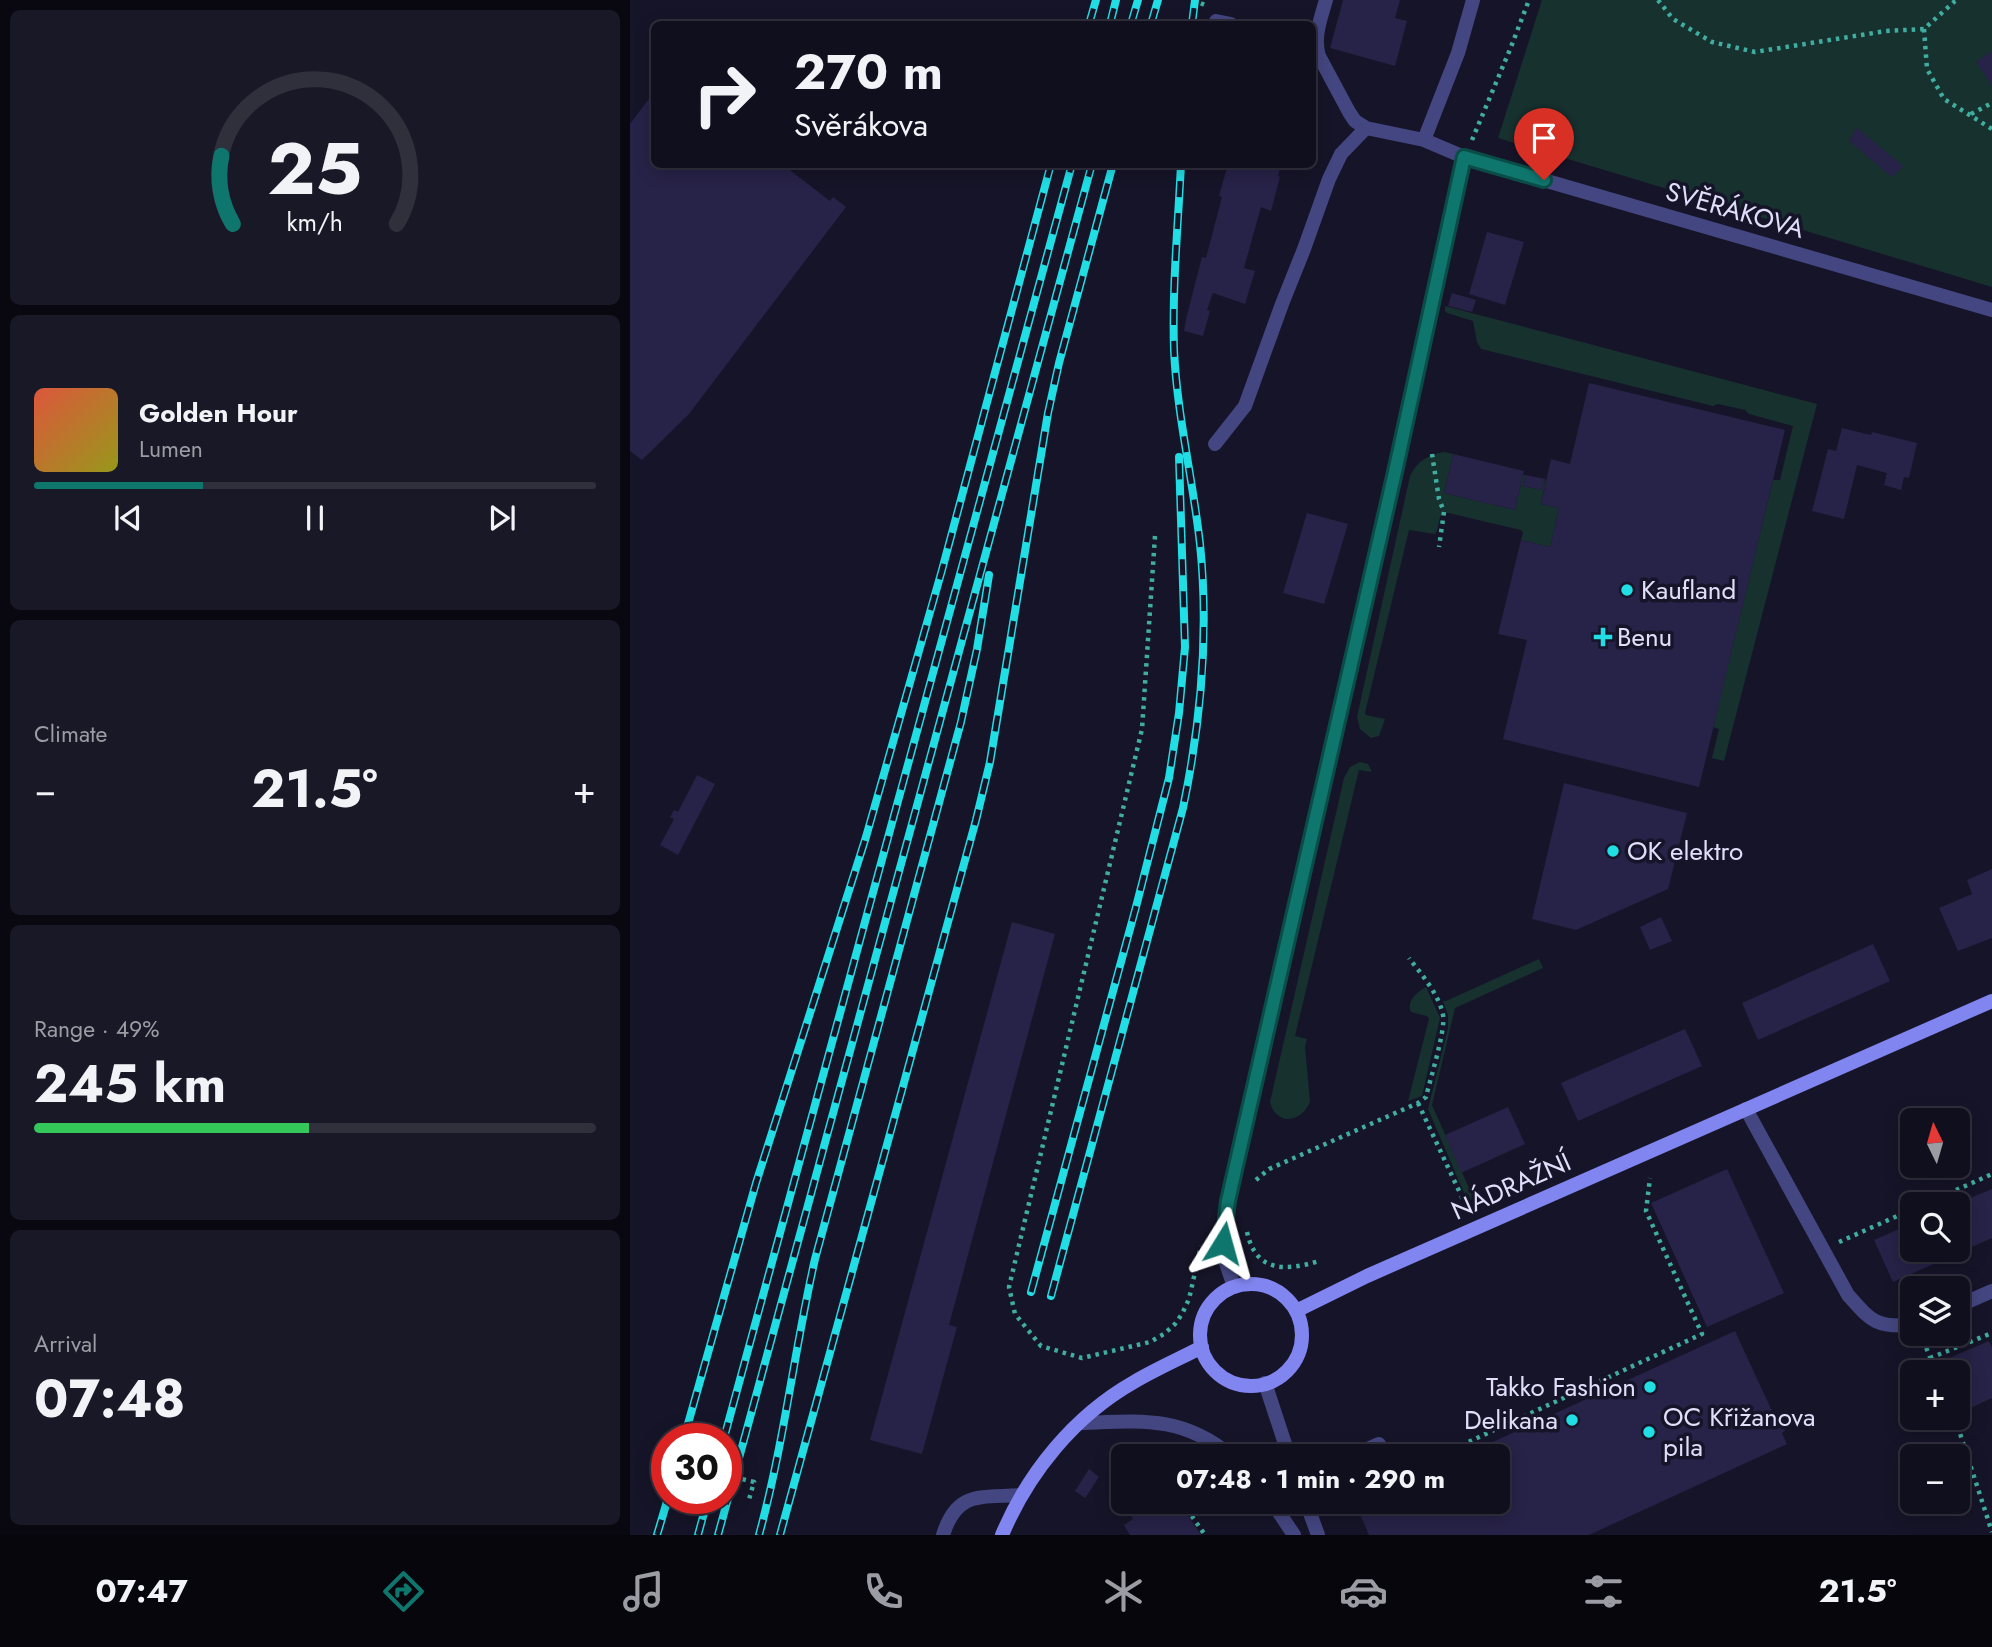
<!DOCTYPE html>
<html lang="en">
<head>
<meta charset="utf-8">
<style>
	body { margin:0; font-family:Jost,sans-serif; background:#191827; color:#f1f3f6; height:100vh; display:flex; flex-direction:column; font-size:26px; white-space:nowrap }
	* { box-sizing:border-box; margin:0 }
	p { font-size:23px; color:#9c9ca4 }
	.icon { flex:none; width:38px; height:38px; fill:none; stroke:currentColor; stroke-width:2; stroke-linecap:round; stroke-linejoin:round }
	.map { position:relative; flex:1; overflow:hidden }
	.details { display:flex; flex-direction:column; gap:10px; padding:10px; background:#090810; width:630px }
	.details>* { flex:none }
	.banner { position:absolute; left:21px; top:21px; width:665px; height:147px; border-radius:10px; box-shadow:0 4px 18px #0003,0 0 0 2px #302f3c; background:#100f1e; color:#f1f3f6; overflow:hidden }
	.needle { width:46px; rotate:355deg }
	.controls { position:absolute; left:1270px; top:1108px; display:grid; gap:14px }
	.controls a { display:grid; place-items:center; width:70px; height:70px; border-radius:10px; background:#100f1e; box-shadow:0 4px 18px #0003,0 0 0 2px #302f3c; font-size:35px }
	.speed { position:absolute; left:21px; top:1423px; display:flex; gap:14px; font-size:35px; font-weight:700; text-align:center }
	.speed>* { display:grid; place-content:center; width:91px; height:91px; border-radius:50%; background:#100f1e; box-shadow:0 4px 18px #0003,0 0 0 2px #302f3c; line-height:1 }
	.speed .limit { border:10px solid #d22; background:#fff; color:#111 }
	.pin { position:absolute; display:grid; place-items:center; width:60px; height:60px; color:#fff; margin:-72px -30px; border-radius:50% 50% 50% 0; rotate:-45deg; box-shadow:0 0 7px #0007 }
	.pin .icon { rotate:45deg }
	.me { position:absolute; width:77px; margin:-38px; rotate:8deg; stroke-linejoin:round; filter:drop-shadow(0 0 5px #0008) }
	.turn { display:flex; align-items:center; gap:24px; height:147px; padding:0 28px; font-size:32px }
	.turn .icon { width:91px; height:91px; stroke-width:2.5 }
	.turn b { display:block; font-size:49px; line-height:60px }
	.big { font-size:52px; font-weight:700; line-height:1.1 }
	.details .widget { flex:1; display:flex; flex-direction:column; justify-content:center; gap:10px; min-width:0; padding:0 24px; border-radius:10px; background:#191827 }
	.details .dial { align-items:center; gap:0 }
	.dial svg { height:182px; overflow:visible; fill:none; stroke:#302f3c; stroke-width:7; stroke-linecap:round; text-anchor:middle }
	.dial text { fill:#f1f3f6; stroke:none }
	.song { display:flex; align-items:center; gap:21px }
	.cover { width:84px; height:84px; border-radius:10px; background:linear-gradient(135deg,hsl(10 70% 55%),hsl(60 70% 35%)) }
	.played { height:7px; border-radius:4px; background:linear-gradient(90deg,#0f766e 30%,#302f3c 30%) }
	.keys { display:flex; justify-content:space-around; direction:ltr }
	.heat { display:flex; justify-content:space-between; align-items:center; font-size:38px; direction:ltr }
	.charge { height:10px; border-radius:5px; background:linear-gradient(90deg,#34c759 49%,#302f3c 0) }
	.trip { position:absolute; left:481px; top:1444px; width:399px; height:70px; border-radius:10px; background:#100f1e; box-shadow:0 4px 18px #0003,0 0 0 2px #302f3c; font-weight:700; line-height:70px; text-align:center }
	.dock { display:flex; height:112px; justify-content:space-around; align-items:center; background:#06060c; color:#9c9ca4 }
	.dock .icon { width:49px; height:49px }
	.dock .active { color:#0f766e }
	.dock b { font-size:32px; color:#f1f3f6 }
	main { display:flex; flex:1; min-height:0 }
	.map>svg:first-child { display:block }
</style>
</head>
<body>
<main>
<section class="details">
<div class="widget dial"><svg viewBox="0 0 100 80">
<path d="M14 69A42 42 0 1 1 86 69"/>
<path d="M14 69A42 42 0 0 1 9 39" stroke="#0f766e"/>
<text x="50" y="56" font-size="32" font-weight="700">25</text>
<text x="50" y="72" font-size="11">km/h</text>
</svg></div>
<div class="widget">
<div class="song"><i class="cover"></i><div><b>Golden Hour</b><p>Lumen</p></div></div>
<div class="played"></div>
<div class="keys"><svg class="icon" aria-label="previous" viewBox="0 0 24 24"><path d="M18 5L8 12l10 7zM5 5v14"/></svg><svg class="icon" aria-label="pause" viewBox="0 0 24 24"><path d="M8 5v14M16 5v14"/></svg><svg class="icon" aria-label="next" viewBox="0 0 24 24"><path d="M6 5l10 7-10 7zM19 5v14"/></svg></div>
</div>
<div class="widget"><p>Climate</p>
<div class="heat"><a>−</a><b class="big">21.5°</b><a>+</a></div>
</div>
<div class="widget"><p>Range · 49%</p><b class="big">245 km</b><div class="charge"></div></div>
<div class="widget"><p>Arrival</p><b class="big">07:48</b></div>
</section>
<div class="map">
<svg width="1362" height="1535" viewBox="0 0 1362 1535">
	<rect width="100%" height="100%" fill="#161428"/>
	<path fill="#17312f" d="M 912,0 L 1362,0 L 1362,287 L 868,138 Z
		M 815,306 L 1187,404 L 1094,761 L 1082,758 L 1089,729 L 1083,727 L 1143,480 L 1150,480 L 1163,426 L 1119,414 L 1115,410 L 1088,404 L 1083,406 L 851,349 L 847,342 L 843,321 L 817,313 L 815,311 Z
		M 814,452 L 823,454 L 814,493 L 885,510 L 893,475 L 896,475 L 893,486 L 912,490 L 915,479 L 916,480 L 911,504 L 929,508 L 920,547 L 891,540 L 893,533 L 891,530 L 814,512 C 807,517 810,528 805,534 L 779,530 L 735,713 L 736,715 L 755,719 L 749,736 L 741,738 L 730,729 L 727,717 L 780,476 C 787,461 798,455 814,452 Z
		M 730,762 L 738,764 L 742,772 L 729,770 L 665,1036 L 677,1039 L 675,1047 L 680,1102 C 671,1123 646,1126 640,1102 L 714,778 L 720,767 Z
		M 909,959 L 913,968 L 825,1008 L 802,1105 L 844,1199 L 838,1202 L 798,1109 L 818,1028 L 818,1015 L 813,1001 L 816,1001 Z
		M 796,987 L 810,1018 L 792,1096 L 778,1101 L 799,1019 L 797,1016 L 781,1012 C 776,1001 787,992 796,987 Z"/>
	<path fill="#272247" d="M 713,0 L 770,0 L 765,18 L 777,21 L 765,66 L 700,48 Z
		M 1362,51 L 1362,86 L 1346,62 Z
		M 24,92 L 24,164 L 152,164 L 200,201 L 203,197 L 216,207 L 59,414 L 12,460 L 0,451 L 0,124 Z
		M 1227,128 L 1273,166 L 1262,177 L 1219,141 Z
		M 598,164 L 651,164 L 648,176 L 650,177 L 641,211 L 631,207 L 614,268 L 625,271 L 615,304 L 583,293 L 577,310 L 580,311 L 573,336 L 554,331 L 556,319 L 572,257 L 576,258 L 592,197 L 589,196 Z
		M 857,232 L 894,242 L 875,305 L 839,294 Z
		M 822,293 L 846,300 L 842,312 L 818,306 Z
		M 959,383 L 1155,430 L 1069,787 L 873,739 L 897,640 L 868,634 L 891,540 L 920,547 L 929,508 L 911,504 L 921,459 L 940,464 Z
		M 1212,428 L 1241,435 L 1242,432 L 1287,443 L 1279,478 L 1274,477 L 1271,490 L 1254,485 L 1257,473 L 1227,465 L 1214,519 L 1182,511 L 1198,449 L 1206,451 Z
		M 823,454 L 894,471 L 885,510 L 814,493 Z
		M 896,475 L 915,479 L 912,490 L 893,486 Z
		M 677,513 L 718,524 L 694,604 L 653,593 Z
		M 67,775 L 85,784 L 48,855 L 30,845 L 44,819 L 40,817 L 44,810 L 48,812 Z
		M 934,783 L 1057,813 L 1038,889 L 946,930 L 902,919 Z
		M 1362,869 L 1362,938 L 1328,951 L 1309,908 L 1342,894 L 1337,880 Z
		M 1031,917 L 1042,941 L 1020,950 L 1010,927 Z
		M 382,922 L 425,934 L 319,1325 L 327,1327 L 292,1454 L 240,1440 Z
		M 1243,944 L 1260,981 L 1128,1040 L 1112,1003 Z
		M 1055,1029 L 1072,1066 L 948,1121 L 931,1083 Z
		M 878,1107 L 895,1144 L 831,1173 L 815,1135 Z
		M 1097,1169 L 1154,1293 L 1077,1327 L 1021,1203 Z
		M 1362,1189 L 1362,1238 L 1263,1282 L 1244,1240 L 1283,1223 L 1283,1250 L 1328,1250 L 1328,1203 Z
		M 1105,1331 L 1148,1424 L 1151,1422 L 1155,1431 L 1152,1433 L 1157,1444 L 959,1535 L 739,1535 L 726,1505 L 732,1502 L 868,1502 L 868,1456 L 832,1456 Z
		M 1359,1341 L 1362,1347 L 1362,1398 L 1332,1412 L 1328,1403 L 1328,1372 L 1314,1372 L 1310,1362 Z
		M 459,1469 L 469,1477 L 455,1498 L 445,1491 Z
		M 500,1502 L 549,1502 L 571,1535 L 500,1535 L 494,1525 L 503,1519 L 494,1506 Z"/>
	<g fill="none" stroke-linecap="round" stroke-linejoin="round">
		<path stroke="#3faea1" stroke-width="4.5" stroke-dasharray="3.5 5" stroke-linecap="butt" d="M 563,0 L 575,5
			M 1028,0 L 1043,19 L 1082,42 L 1125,52 L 1256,31 L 1294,29 L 1325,1 L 1329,0
			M 1294,29 L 1297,69 L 1314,99 L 1362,129
			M 1341,114 L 1362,103
			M 842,140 L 881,47 L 899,0
			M 802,454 L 809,499 L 814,512 L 809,547
			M 525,536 L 512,729 L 379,1287 L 385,1314 L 411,1346 L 452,1358 L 520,1342 L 534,1334 L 545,1324 L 552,1314 L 559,1299 L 571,1246
			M 788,1103 L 837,1208
			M 626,1180 L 639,1169 L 788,1103 L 796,1097 C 800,1080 816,1029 813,1015 C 809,994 791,974 779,958
			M 1295,1204 L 1362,1174
			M 617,1232 C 626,1273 656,1271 689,1261
			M 1209,1242 L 1283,1209
			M 1293,1340 L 1306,1372
			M 1300,1358 L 1362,1333
			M 1325,1418 L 1362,1532
			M 679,1447 L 687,1451 L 703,1446
			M 808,1456 L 1072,1334 L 1016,1211 L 1020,1178
			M 96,1475 L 124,1482 L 118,1503
			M 552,1502 L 575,1535"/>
		<path stroke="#444681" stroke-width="14" d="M 696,0 C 691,18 683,37 689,56 L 719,112 L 725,121 L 736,128 L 794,140 L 834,157
			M 586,21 L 601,24
			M 794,140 L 828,53 L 843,0
			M 585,444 L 615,406 L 652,304 L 674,249 L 699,179 L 711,154 L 736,128
			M 722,1456 L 749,1444"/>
		<path stroke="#444681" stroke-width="14" d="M 1116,1109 L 1218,1295 C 1241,1321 1246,1328 1283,1325
			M 604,1287 L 596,1263 L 593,1243 L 598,1201 L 771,445 L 834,157 L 1362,310
			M 1328,1306 L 1362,1291
			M 635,1383 L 659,1456
			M 450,1423 C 510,1421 552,1415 601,1456
			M 642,1502 L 664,1535
			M 676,1502 L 688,1535
			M 313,1535 C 327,1490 351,1498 391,1495"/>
		<path stroke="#8185f0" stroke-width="14" d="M570 1335a51 51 0 1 1 102 0a51 51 0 1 1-102 0Z
			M 666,1311 L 737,1276 L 1362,1001
			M 372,1535 C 398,1473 444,1416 504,1382 C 526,1369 549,1359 572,1347"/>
		<g stroke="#21dde4" stroke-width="8">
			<path id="rail" d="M 459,24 L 466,0
				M 480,24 L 486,0
				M 501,24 L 508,0
				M 521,24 L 528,0
				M 562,24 L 565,0
				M 401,1292 L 506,907 L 539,778 L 549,713 L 555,647 L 549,457
				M 421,1296 L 553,808 C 571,722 579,632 570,544 C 563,480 547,415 544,350 C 542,288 548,226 551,164
				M 54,1438 L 126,1183 L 236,837 L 312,570 L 421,164
				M 94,1438 L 442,164
				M 27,1535 L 38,1498
				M 68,1535 L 78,1498
				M 88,1535 L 462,164
				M 129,1535 C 154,1444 164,1351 185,1259 L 331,722 L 347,649 L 359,575
				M 150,1535 L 346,820 L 360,762 L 418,413 L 429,363 L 483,164"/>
		</g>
		<use href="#rail" stroke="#161428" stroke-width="5" stroke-dasharray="16" stroke-linecap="butt"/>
	</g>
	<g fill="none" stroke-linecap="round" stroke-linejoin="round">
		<g stroke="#0a4d48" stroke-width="18">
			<path id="route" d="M 593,1243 L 598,1201 L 608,1157 L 765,472 L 834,157 L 914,180"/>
		</g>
		<use href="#route" stroke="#0f766e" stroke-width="12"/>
	</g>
	<g fill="#21dde4" stroke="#161428" stroke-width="2.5">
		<circle cx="997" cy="590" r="7"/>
		<path d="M969.5 626.5h7v7h7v7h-7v7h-7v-7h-7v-7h7z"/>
		<circle cx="983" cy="851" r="7"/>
		<circle cx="1020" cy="1387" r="7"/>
		<circle cx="942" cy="1420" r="7"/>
		<circle cx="1019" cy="1432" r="7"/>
	</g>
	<g text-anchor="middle" stroke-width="7" stroke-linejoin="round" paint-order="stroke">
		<g font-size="26" fill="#e0dffb" stroke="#161428">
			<text transform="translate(1105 210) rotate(16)" y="9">SVĚRÁKOVA</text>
			<text transform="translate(881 1186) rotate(-24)" y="9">NÁDRAŽNÍ</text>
		</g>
		<g font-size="26" fill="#e0dffb" stroke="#161428" text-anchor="start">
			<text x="1011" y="599">Kaufland</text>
			<text x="987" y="646">Benu</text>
			<text x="997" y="860">OK elektro</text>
			<text x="1006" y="1396" text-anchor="end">Takko Fashion</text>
			<text x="1033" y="1426">OC Křižanova<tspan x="1033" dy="30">pila</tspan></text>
			<text x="928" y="1429" text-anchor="end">Delikana</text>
		</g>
	</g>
</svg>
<div class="controls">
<a><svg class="needle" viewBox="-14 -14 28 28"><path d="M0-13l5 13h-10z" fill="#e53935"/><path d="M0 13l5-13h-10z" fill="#9c9ca4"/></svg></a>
<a><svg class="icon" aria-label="search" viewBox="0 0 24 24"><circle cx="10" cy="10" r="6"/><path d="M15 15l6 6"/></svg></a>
<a><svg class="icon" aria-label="layers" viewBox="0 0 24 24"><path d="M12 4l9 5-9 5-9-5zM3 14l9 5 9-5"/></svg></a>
<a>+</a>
<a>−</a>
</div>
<div class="speed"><div class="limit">30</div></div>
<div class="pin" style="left:914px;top:180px;background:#d93025"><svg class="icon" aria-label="arrive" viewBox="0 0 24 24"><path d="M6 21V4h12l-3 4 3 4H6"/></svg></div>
<svg class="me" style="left:593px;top:1243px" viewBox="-20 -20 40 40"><path d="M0-17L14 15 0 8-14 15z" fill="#0f766e" stroke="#fff" stroke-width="4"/></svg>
<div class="trip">07:48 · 1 min · 290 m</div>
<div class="banner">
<div class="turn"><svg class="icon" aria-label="right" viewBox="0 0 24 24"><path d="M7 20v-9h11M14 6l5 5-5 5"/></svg><div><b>270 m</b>Svěrákova</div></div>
</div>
</div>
</main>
<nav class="dock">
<b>07:47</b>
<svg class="icon active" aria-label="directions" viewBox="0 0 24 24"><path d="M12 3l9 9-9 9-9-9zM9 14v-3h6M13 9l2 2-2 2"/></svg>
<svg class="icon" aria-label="music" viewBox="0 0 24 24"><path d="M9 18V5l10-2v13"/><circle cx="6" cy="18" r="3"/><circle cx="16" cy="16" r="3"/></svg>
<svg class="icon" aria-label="phone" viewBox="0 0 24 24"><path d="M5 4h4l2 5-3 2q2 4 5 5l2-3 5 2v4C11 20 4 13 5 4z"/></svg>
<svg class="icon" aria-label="climate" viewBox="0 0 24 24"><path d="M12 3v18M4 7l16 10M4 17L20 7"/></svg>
<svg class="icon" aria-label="car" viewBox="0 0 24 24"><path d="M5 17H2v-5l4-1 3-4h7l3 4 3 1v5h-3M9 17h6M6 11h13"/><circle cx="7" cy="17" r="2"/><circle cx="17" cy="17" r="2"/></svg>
<svg class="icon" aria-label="filters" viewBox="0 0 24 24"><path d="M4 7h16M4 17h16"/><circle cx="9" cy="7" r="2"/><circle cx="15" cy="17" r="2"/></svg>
<b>21.5°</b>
</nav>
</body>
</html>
